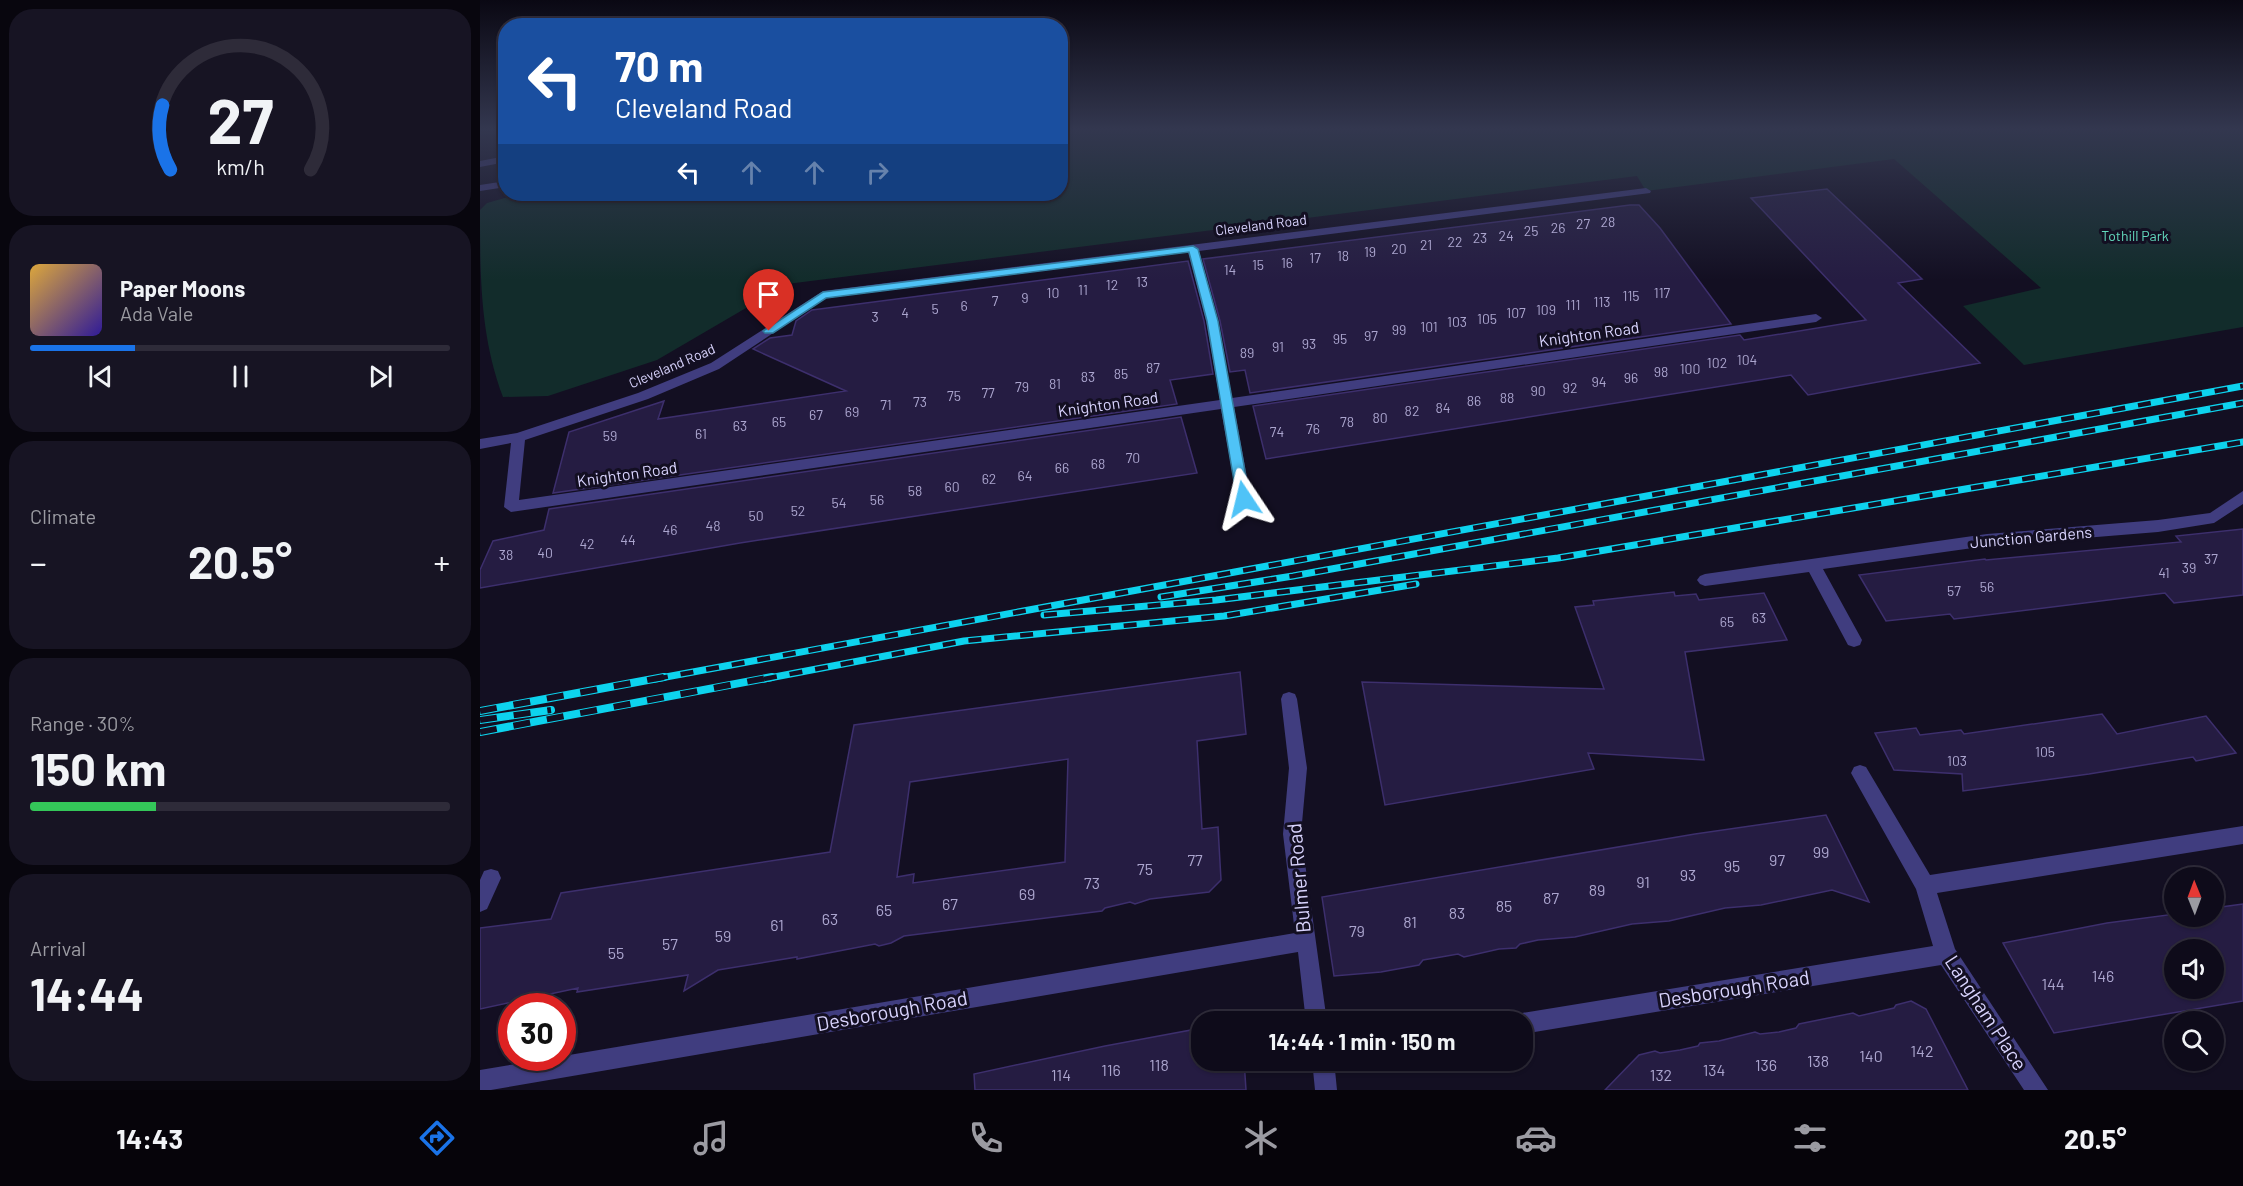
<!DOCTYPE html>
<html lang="en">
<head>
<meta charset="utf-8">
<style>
	body { margin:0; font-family:Barlow,sans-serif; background:#171423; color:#f1f3f6; height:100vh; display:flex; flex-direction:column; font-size:22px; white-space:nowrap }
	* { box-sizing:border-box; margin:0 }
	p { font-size:20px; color:#9b9ba2 }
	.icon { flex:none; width:33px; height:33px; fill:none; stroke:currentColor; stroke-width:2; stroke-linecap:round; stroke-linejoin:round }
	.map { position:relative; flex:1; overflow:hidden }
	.panel { display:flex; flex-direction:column; gap:9px; padding:9px; background:#08060e; width:480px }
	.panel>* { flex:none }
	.banner { position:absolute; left:18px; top:18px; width:570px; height:183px; border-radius:24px; box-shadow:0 2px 4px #0004,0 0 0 2px #2e2b39; background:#1a4fa0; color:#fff; overflow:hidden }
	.needle { width:39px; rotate:359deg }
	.controls { position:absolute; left:1684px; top:867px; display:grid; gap:12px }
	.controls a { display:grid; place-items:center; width:60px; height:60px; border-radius:50%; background:#0e0b1a; box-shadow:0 2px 4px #0004,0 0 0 2px #2e2b39; font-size:30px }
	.speed { position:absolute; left:18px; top:993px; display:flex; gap:12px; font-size:30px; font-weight:700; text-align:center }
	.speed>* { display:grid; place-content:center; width:78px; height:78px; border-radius:50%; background:#0e0b1a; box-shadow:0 2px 4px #0004,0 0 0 2px #2e2b39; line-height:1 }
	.speed .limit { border:9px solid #d22; background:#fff; color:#111 }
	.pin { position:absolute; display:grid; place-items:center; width:51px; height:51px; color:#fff; margin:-62px -26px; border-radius:50% 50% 50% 0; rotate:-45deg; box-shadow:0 0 6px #0007 }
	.pin .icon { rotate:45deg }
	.me { position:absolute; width:66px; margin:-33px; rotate:350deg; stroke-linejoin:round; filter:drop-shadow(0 0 4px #0008) }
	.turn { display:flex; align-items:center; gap:21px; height:126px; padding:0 18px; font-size:27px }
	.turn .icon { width:78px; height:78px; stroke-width:2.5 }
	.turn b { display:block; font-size:42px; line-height:51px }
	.lanes { display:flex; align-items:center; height:57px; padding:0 18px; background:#0003; justify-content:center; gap:30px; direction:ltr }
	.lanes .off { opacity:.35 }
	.big { font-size:45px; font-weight:700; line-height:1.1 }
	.panel .tile { flex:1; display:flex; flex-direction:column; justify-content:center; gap:9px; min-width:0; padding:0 21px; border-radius:24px; background:#171423 }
	.panel .dial { align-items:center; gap:0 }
	.dial svg { height:156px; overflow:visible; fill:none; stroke:#2e2b39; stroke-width:7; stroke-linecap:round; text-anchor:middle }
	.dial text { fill:#f1f3f6; stroke:none }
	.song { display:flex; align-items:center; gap:18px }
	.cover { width:72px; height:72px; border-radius:9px; background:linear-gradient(135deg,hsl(40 70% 55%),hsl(250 70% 35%)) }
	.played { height:6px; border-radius:3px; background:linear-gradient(90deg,#1a73e8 25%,#2e2b39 25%) }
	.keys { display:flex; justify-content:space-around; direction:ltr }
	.heat { display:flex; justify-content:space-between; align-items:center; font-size:33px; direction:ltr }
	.charge { height:9px; border-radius:4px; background:linear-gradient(90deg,#34c759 30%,#2e2b39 0) }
	.trip { position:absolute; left:711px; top:1011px; width:342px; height:60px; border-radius:24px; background:#0e0b1a; box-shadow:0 2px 4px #0004,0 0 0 2px #2e2b39; font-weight:700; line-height:60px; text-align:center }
	.tabs { display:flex; height:96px; justify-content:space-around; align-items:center; background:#06040a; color:#9b9ba2 }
	.tabs .icon { width:42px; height:42px }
	.tabs .active { color:#1a73e8 }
	.tabs b { font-size:27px; color:#f1f3f6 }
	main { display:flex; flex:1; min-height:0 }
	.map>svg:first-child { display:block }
</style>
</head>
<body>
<main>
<section class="panel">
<div class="tile dial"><svg viewBox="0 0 100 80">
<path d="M14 69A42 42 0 1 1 86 69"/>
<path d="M14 69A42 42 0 0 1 10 36" stroke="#1a73e8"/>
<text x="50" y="56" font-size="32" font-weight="700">27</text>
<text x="50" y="72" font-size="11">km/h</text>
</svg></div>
<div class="tile">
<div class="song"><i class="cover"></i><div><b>Paper Moons</b><p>Ada Vale</p></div></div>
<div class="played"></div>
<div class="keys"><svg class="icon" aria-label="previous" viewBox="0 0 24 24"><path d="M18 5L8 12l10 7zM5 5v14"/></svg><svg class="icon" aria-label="pause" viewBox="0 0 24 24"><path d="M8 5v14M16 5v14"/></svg><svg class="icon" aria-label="next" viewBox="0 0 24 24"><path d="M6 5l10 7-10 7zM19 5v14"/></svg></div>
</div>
<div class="tile"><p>Climate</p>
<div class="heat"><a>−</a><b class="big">20.5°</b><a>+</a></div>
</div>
<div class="tile"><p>Range · 30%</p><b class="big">150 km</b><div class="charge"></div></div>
<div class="tile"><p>Arrival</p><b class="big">14:44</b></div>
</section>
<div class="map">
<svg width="1763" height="1090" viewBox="0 0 1763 1090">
	<rect width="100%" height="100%" fill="#130f22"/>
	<path fill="#122c2b" d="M 581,128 L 1763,128 L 1763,327 L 1544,365 L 1483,306 L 1561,288 L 1414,159 L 1166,191 L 1157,176 L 307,284 L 177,360 L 68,396 L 23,397 C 0,336 0,275 0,210 L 7,203 L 39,194 L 580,194 Z"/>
	<path fill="#251c42" stroke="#3d2f6d" stroke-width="1.5" fill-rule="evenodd" d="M 1347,189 L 1442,279 L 1418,283 L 1500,363 L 1328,395 L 1311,375 L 786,459 L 773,406 L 1260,335 L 1264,340 L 1386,320 L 1271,198 Z
		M 1150,205 L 1159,205 L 1180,228 L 1251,324 L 770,393 L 765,370 L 750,372 L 740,321 L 723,259 Z
		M 708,261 L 724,321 L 733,374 L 690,380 L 697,404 L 73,493 L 89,432 L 184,401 L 178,419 L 366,391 L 273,349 L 290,338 L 312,335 L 316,321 L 332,310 Z
		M 701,417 L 717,473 L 260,543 L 0,588 L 0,570 L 13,541 L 64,530 L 69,509 Z
		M 1763,529 L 1763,595 L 1694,603 L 1685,593 L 1474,619 L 1470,614 L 1406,621 L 1379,575 L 1505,559 L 1506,560 L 1701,542 L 1696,536 Z
		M 1194,592 L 1195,596 L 1216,594 L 1219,600 L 1284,593 L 1307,640 L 1205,652 L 1224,760 L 1108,753 L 1114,769 L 905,805 L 882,682 L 1124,689 L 1095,607 L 1114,605 L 1113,601 Z
		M 760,672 L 766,734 L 717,741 L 722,829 L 738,827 L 741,880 L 729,892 L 670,899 L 655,904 L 650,902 L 625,908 L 622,911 L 424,936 L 411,943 L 399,946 L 395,944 L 317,959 L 317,957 L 238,970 L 204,991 L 208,975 L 97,992 L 98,988 L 0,1009 L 0,928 L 71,919 L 81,893 L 350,852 L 374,725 ZM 588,759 L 585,862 L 433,883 L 434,874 L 417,877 L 430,782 Z
		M 1622,714 L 1637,734 L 1726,716 L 1756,753 L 1716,761 L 1713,757 L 1609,774 L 1483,791 L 1482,774 L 1414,770 L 1395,733 L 1436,728 L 1440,735 L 1481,730 L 1484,734 Z
		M 1346,815 L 1389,902 L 1352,890 L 1281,905 L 1245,908 L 1189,921 L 1152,924 L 1095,937 L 1058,940 L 1040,944 L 1036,948 L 1019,949 L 984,957 L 978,954 L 961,957 L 943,960 L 939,965 L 901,972 L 854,976 L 842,897 L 1215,834 Z
		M 1763,904 L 1763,1001 L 1574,1033 L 1523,943 L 1627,923 L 1695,914 L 1695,916 L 1734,916 L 1734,908 ZM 1695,950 L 1734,950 L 1734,988 L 1695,988 Z
		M 1431,1001 L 1446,1009 L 1488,1090 L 1125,1090 L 1159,1055 L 1175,1051 L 1180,1053 L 1200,1050 L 1218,1046 L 1220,1043 L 1239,1041 L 1275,1032 L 1280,1034 L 1299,1032 L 1316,1028 L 1319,1024 L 1373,1013 L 1379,1016 L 1414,1008 L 1416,1005 Z
		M 722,1028 L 722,1060 L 764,1060 L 766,1090 L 495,1090 L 494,1074 L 625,1046 Z"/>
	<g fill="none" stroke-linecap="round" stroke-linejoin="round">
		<path fill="#403d7f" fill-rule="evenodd" d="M 26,156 L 26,162 L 0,167 L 0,161 Z
			M 26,181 L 26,187 L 0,191 L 0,185 Z
			M 1166,188 L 1171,191 L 1170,193 L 719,251 L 738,321 L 752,398 L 1336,314 L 1342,318 L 1336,322 L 754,407 L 771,499 L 764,504 L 757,499 L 741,409 L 31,512 L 24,507 L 31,443 L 0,449 L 0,439 L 37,433 L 158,393 L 231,363 L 343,291 ZM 708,252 L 726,321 L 740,400 L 39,500 L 45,440 L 168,399 L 239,369 L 346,298 Z
			M 1763,491 L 1763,504 L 1734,523 L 1678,532 L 1507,546 L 1343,569 L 1382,640 L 1380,645 L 1374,647 L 1368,645 L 1329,572 L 1225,586 L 1220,584 L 1217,580 L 1220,576 L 1225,574 L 1507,534 L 1678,520 L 1730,513 Z
			M 809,692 L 815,694 L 817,699 L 827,768 L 821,834 L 847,1022 L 826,1022 L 818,952 L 11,1090 L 0,1090 L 0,1070 L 815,933 L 803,834 L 809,768 L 801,699 L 803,694 Z
			M 1380,765 L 1386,767 L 1450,875 L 1763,826 L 1763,844 L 1457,893 L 1475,949 L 1568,1090 L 1544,1090 L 1461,965 L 1042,1034 L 1042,1022 L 1032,1022 L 1035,1017 L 1042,1013 L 1453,946 L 1436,889 L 1371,773 L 1374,767 Z
			M 11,869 L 18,871 L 21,878 L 7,909 L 0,912 L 0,880 L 4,871 Z
			M 832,1060 L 854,1060 L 857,1090 L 835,1090 Z"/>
		<g stroke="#0dd3ee" stroke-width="7">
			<path id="rail-far1" d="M 681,597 L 813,576 L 1763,403
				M 564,615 L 736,600 L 1078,558 L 1763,442
				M 175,679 L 1763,386
				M 284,679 L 484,641 L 744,616 L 936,584"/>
		</g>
		<g stroke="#0dd3ee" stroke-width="8">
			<path id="rail" d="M 0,711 L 184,677
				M 0,720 L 71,710
				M 0,732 L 292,677"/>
		</g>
		<use href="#rail-far1" stroke="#130f22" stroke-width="4.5" stroke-dasharray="13" stroke-linecap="butt"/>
		<use href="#rail" stroke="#130f22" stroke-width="6" stroke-dasharray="17" stroke-linecap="butt"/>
	</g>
	<linearGradient id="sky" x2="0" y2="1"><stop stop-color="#0a0813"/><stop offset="0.46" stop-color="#33374f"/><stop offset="1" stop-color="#33374f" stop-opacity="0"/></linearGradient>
	<rect width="1763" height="280" fill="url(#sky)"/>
	<path fill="#4fc3f7" stroke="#337fa1" stroke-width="1.5" d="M 713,246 L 718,249 L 738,321 L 770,499 L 764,504 L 757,499 L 727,321 L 709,252 L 346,298 L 293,333 L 285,333 L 283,331 L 343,292 Z"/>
	<g text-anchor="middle" stroke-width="6" stroke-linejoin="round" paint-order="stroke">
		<g font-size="14" fill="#aba5ce">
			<text x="1128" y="227">28</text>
			<text x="1103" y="229">27</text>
			<text x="1078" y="233">26</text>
			<text x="1051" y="236">25</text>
			<text x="1026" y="241">24</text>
			<text x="1000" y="243">23</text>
			<text x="975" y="247">22</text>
			<text x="946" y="250">21</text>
			<text x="919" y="254">20</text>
			<text x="890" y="257">19</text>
			<text x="863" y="261">18</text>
			<text x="835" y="263">17</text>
			<text x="807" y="268">16</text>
			<text x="778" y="270">15</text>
			<text x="750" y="275">14</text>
			<text x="662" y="287">13</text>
			<text x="632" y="290">12</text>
			<text x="603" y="295">11</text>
			<text x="573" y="298">10</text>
			<text x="1182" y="298">117</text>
			<text x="1151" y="301">115</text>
			<text x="545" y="303">9</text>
			<text x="515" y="306">7</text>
			<text x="1122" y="307">113</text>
			<text x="1093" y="310">111</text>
			<text x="484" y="311">6</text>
			<text x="455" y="314">5</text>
			<text x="1066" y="315">109</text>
			<text x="425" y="318">4</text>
			<text x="1036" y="318">107</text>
			<text x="395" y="322">3</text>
			<text x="1007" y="324">105</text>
			<text x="977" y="327">103</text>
			<text x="949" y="332">101</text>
			<text x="919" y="335">99</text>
			<text x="891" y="341">97</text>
			<text x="860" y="344">95</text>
			<text x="829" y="349">93</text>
			<text x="798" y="352">91</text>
			<text x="767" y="358">89</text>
			<text x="1267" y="365">104</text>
			<text x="1237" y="368">102</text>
			<text x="673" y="373">87</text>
			<text x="1210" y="374">100</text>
			<text x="1181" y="377">98</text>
			<text x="641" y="379">85</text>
			<text x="608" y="382">83</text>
			<text x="1151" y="383">96</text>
			<text x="1119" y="387">94</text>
			<text x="575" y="389">81</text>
			<text x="542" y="392">79</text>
			<text x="1090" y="393">92</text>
			<text x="1058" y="396">90</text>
			<text x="508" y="398">77</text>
			<text x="474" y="401">75</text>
			<text x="1027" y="403">88</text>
			<text x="994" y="406">86</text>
			<text x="440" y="407">73</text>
			<text x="406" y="410">71</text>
			<text x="963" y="413">84</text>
			<text x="932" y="416">82</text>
			<text x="372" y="417">69</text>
			<text x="336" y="420">67</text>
			<text x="900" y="423">80</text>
			<text x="299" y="427">65</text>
			<text x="867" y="427">78</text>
			<text x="260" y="431">63</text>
			<text x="833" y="434">76</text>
			<text x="797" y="437">74</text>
			<text x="221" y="439">61</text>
			<text x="130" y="441">59</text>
			<text x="653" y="463">70</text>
			<text x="618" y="469">68</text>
			<text x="582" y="473">66</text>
			<text x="545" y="481">64</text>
			<text x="509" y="484">62</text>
			<text x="472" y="492">60</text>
			<text x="435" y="496">58</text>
			<text x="397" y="505">56</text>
			<text x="359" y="508">54</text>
			<text x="318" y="516">52</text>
			<text x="276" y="521">50</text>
			<text x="233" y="531">48</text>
			<text x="190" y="535">46</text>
			<text x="148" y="545">44</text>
			<text x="107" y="549">42</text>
			<text x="65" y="558">40</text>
			<text x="26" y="560">38</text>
			<text x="1731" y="564">37</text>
			<text x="1709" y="573">39</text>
			<text x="1684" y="578">41</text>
			<text x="1507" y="592">56</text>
			<text x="1474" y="596">57</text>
			<text x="1279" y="623">63</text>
			<text x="1247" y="627">65</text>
			<text x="1565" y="757">105</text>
			<text x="1477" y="766">103</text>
		</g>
		<g font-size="14" fill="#d8d3fd" stroke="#130f22">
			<text transform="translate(781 225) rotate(-7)" y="5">Cleveland Road</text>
			<text transform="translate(192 366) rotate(-23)" y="5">Cleveland Road</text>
		</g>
		<g font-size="14" fill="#63d9bd" stroke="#130f22">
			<text x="1655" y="241">Tothill Park</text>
		</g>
		<g font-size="16" fill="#d8d3fd" stroke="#130f22">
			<text transform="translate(1109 334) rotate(-8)" y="6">Knighton Road</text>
			<text transform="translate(628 404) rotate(-8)" y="6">Knighton Road</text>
			<text transform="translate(147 474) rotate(-8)" y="6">Knighton Road</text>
			<text transform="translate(1551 537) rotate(-5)" y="6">Junction Gardens</text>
		</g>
		<g font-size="16" fill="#aba5ce">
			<text x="1341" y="858">99</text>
			<text x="715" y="866">77</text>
			<text x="1297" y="866">97</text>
			<text x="1252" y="872">95</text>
			<text x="665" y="875">75</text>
			<text x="1208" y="881">93</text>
			<text x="1163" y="888">91</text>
			<text x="612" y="889">73</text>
			<text x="1117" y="896">89</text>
			<text x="547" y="900">69</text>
			<text x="1071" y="904">87</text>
			<text x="470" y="910">67</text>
			<text x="1024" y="912">85</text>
			<text x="404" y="916">65</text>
			<text x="977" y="919">83</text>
			<text x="350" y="925">63</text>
			<text x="930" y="928">81</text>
			<text x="297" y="931">61</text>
			<text x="877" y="937">79</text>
			<text x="243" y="942">59</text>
			<text x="190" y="950">57</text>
			<text x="136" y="959">55</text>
			<text x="1623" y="982">146</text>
			<text x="1573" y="990">144</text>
			<text x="1442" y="1057">142</text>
			<text x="1391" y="1062">140</text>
			<text x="1338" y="1067">138</text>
			<text x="679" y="1071">118</text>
			<text x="1286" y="1071">136</text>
			<text x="631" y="1076">116</text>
			<text x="1234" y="1076">134</text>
			<text x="581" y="1081">114</text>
			<text x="1181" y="1081">132</text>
		</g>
		<g font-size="20" fill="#d8d3fd" stroke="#130f22">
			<text transform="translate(819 878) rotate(-95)" y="7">Bulmer Road</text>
			<text transform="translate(1254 989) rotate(-9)" y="7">Desborough Road</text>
			<text transform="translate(412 1011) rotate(-10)" y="7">Desborough Road</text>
			<text transform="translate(1506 1013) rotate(57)" y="7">Langham Place</text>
		</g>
	</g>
</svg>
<div class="controls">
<a><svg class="needle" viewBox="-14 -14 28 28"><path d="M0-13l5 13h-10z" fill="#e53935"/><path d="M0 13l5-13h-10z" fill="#9b9ba2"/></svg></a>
<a><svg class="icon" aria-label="sound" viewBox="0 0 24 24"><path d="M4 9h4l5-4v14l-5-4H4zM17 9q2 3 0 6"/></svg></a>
<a><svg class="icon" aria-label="search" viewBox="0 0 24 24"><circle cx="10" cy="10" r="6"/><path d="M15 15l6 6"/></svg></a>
</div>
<div class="speed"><div class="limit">30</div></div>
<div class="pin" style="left:289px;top:331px;background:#d93025"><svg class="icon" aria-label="arrive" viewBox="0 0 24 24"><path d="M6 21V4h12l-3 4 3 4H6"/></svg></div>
<svg class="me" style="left:764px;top:499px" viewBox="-20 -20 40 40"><path d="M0-17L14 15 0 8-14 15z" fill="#4fc3f7" stroke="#fff" stroke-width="4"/></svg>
<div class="trip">14:44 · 1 min · 150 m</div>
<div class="banner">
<div class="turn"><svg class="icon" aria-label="left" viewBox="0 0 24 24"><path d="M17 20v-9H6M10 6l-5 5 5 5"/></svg><div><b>70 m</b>Cleveland Road</div></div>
<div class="lanes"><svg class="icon" aria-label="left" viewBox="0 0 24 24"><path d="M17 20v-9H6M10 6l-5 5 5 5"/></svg><svg class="icon off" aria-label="ahead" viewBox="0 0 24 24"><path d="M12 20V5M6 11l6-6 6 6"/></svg><svg class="icon off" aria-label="ahead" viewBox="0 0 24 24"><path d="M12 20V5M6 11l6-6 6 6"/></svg><svg class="icon off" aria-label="right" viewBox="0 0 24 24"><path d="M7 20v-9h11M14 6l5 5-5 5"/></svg></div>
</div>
</div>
</main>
<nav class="tabs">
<b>14:43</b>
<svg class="icon active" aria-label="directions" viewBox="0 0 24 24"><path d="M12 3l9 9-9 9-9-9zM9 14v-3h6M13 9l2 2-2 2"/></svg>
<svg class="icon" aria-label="music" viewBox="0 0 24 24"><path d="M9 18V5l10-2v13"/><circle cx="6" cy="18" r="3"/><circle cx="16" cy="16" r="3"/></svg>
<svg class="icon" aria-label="phone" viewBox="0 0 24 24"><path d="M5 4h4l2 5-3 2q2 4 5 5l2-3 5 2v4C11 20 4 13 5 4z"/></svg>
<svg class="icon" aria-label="climate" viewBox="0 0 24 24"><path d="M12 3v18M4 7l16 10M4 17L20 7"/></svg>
<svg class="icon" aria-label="car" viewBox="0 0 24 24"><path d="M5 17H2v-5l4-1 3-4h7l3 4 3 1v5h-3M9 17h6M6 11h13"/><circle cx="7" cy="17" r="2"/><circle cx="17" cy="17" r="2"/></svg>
<svg class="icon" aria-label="filters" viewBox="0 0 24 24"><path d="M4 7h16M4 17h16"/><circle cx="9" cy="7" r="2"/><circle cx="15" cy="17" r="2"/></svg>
<b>20.5°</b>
</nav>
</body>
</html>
